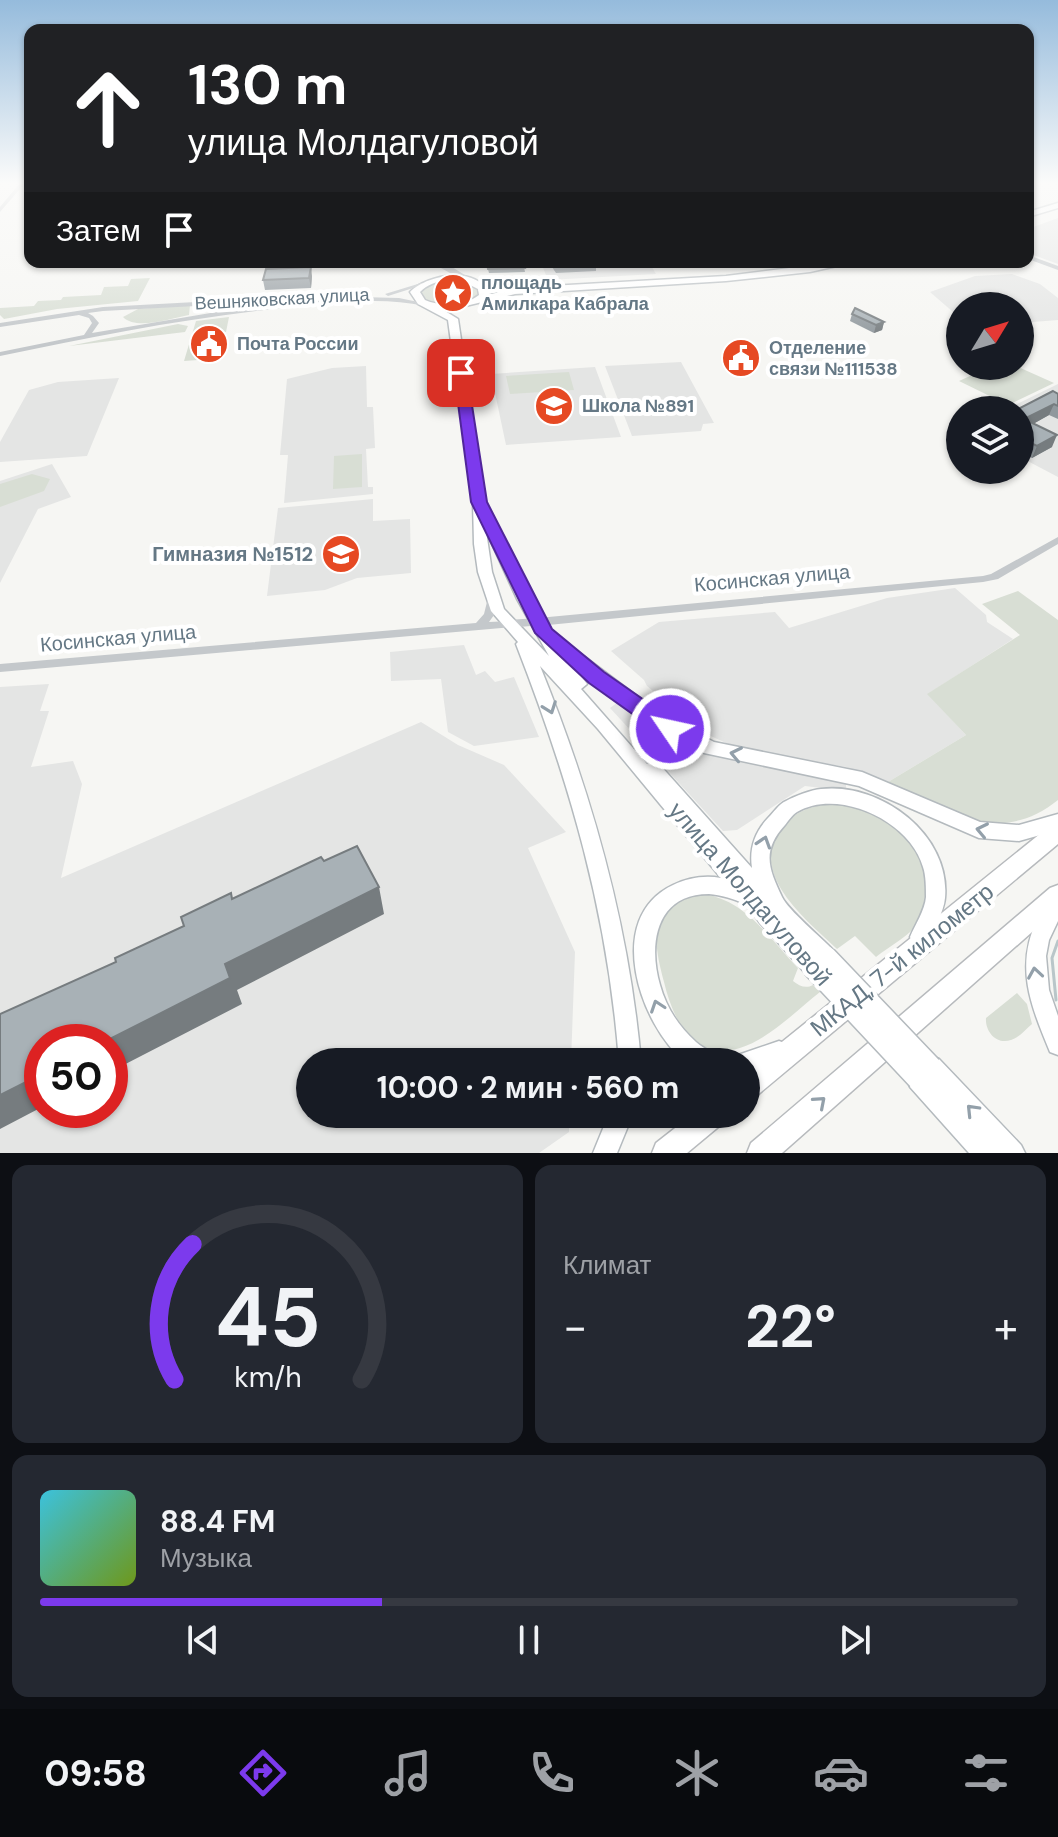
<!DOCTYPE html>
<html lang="ru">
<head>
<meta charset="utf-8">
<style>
	body { margin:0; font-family:"DM Sans",sans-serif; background:#242831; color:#f1f3f6; height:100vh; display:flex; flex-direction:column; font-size:30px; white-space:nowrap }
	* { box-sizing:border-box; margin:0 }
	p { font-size:26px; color:#9ea1a6 }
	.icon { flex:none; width:44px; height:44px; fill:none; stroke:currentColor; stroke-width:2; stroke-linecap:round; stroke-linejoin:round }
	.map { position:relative; height:1153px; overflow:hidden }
	.drawer { display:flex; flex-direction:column; gap:12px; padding:12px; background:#0d0f14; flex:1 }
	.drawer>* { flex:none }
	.banner { position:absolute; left:24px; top:24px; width:1010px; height:244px; border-radius:16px; box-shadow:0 2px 6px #0004; background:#202124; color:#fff; overflow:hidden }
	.needle { width:52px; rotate:52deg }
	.fabs { position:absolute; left:946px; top:292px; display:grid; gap:16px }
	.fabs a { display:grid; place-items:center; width:88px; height:88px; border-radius:50%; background:#171b24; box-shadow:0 2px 6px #0004; font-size:40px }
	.speed { position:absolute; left:24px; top:1024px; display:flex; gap:16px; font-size:40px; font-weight:700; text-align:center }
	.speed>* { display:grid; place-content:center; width:104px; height:104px; border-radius:50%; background:#171b24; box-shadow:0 2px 6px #0004; line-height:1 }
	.speed .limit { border:12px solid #d22; background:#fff; color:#111 }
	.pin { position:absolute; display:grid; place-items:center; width:68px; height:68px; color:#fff; margin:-34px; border-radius:16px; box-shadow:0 4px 12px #0006 }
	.me { position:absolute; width:88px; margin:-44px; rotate:304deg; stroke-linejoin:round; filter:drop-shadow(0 0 6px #0008) }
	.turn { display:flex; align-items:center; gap:28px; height:168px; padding:0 32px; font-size:36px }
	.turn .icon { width:104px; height:104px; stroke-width:2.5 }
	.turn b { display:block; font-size:56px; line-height:68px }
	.then { display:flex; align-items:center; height:76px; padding:0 32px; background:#0003; gap:16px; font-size:30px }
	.big { font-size:60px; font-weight:700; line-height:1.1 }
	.drawer .tile { flex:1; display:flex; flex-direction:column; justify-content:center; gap:12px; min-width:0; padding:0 28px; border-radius:16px; background:#242831 }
	.drawer .dial { align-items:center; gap:0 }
	.dial svg { height:208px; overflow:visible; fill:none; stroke:#363941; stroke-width:7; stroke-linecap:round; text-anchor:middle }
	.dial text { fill:#f1f3f6; stroke:none }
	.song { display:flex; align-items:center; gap:24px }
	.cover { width:96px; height:96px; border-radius:12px; background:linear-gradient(135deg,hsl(190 70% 55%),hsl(80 70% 35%)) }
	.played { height:8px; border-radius:4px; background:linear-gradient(90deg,#7c3aed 35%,#363941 35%) }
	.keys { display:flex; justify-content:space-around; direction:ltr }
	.heat { display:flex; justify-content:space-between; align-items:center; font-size:44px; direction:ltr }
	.drawer .tiles { flex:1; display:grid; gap:12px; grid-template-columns:1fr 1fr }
	.tile:last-child { grid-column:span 2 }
	.trip { position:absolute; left:296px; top:1048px; width:464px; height:80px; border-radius:40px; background:#171b24; box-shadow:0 2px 6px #0004; font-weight:700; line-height:80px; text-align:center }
	.menu { display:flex; height:128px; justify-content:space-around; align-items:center; background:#090b0e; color:#9ea1a6 }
	.menu .icon { width:56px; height:56px }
	.menu .current { color:#7c3aed }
	.menu b { font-size:36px; color:#f1f3f6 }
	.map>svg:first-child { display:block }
</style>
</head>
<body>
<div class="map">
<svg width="1058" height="1153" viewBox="0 0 1058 1153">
	<rect width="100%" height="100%" fill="#f6f6f3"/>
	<path fill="#e4e5e4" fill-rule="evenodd" d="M 1058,218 L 1058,264 L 1028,253 L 1028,229 Z
		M 649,262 L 656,274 L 548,280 L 541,263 Z
		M 1012,274 L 1040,284 L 1058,298 L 1058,320 L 1020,323 L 1020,306 L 960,306 L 960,318 L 930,292 L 975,276 Z
		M 681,362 L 714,423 L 703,424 L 701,431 L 632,436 L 605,366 Z
		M 366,366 L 367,407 L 373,407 L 375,448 L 366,449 L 368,487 L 373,487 L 373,494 L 284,503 L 288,455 L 280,455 L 287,379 L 332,368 Z
		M 595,367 L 621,437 L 506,445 L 491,374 Z
		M 119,378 L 87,456 L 0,462 L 0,442 L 29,390 L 58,382 Z
		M 1058,384 L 1058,477 L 1020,457 L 1020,410 L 1005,410 Z
		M 52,464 L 71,497 L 38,509 L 0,583 L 0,481 Z
		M 373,499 L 373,521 L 410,519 L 411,573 L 357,578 L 325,590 L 267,596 L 278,508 Z
		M 955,588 L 986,615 L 987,622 L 1013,639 L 928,694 L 966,735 L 888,782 L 846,767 L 739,749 L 702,732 L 647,686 L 644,680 L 611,651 L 659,622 L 775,612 L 789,628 L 887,598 Z
		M 464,645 L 476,675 L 485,671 L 495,682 L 514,677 L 539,737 L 474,746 L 448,732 L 441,679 L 391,681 L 390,652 Z
		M 49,684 L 40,711 L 49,711 L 31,767 L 73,761 L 82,784 L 61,878 L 421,722 L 458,745 L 504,765 L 566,832 L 528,848 L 575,952 L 571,1062 L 310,1062 L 310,1114 L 569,1114 L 569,1132 L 539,1153 L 0,1153 L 0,687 ZM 42,1042 L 110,1042 L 110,1110 L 42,1110 Z
		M 618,702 L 661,734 L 694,751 L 846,781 L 846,791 L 805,786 L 737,830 L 723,831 L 610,708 Z"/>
	<path fill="#d8ded4" d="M 150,278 L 138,301 L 57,309 L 4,319 L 0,315 L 0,308 L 34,306 L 38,301 L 61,300 L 63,297 L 101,295 L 104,287 L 128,286 L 131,279 Z
		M 454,280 L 479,288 L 480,294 C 464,309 434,310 420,294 C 424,282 442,280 454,280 Z
		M 190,305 L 189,315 C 171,318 137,331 123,317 L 138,309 Z
		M 229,317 L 226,332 L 198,334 L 196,341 L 204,340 L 198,360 L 184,361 L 196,321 Z
		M 178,324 L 188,326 L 185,332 L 69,346 Z
		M 992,366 L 1016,366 L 1054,383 L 1008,405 L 959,381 Z
		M 569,372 L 574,390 L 510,394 L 506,376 Z
		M 362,454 L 362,487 L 333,489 L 334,456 Z
		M 32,474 L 50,479 L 44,491 L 0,507 L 0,484 Z
		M 1018,591 L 1058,620 L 1058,800 C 999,848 945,810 888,782 L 966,735 L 927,694 L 1020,635 L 982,604 Z
		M 839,803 C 886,813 938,843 927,897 C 925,904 925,916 921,921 C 910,935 890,946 876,957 L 855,936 L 837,949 C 818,931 795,912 781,889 C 751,837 789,805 839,803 Z
		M 703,894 C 746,900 769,938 798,968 L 793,981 C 799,986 806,989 813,985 L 820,992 C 796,1011 769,1039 740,1048 C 692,1062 673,1019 664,982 C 652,938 648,904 703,894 Z
		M 1017,993 L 1027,1004 L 1032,1024 C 1026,1029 1019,1038 1011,1040 C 996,1045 985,1031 986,1018 Z"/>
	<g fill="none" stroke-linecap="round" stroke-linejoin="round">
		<path stroke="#b9c6c9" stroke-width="3" d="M 1056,1000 L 1052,958 L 1058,941"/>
		<g stroke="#b4babe" stroke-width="3">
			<path id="secondary" d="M 1058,203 L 1058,208 L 1028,217 L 1028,212 Z
				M 836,262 L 855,262 L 810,272 L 726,281 L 515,294 L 445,311 L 458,319 L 485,503 L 532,599 L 554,638 L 561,639 L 662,715 L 714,742 L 862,772 L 980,822 L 1019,825 L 1058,814 L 1058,830 L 1019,841 L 979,838 L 859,786 L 704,753 L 650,725 L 569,661 L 587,684 L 581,689 L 647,764 L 653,762 L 659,764 L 752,868 C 749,848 755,832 768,818 C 774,812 779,804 786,801 C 795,796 811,790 821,789 C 881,782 951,835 945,898 C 944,912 933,930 927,944 L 920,947 L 913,944 L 910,937 C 915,925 925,910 926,897 C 926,889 926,875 923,867 C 911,822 839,787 797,812 C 792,815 788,821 785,825 C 761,851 769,869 782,897 C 788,910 822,938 833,950 L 836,957 L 833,964 L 826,967 L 823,966 L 820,974 L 813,977 L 806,974 C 791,957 776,940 760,923 C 756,917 750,909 744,904 C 736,899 720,895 709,894 C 656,894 648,944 660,985 C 666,1007 679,1027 696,1042 C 705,1050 714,1051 718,1062 L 685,1062 C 640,1025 603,918 673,885 C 688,878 704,875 721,878 L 598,729 L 540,666 C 592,794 629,924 641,1062 L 619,1062 C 608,913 570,783 516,644 L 518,642 L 491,611 L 478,572 L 474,544 L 473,502 L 448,320 L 418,304 L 410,292 C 427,274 480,265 488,295 L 515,288 L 726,276 ZM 447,280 L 464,282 L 478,289 L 479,295 C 465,306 441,307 425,300 L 420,292 C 428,284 436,282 447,280 ZM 486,531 L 517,599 L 549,656 L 504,609 L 492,572 Z
				M 1058,895 L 1058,921 L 1049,940 L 1046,956 L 1049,990 L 1058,1016 L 1058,1055 L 1050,1052 C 1031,1006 1014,966 1038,918 C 1043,909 1048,899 1058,895 Z
				M 779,1041 L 787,1044 L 790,1052 L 787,1060 L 746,1074 L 746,1062 L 735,1062 L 738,1055 Z
				M 931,1056 L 939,1059 L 1021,1145 L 1025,1153 L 969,1153 L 910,1087 L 907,1079 L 910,1071 L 920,1069 L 923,1059 Z
				M 609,1114 L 633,1114 L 617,1153 L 593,1153 Z"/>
		</g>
		<g stroke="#b7babd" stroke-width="3">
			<path id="trunk" d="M 1058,822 L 1058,844 L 755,1097 L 746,1101 L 746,1071 L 1051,825 Z
				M 1058,885 L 1058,909 L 782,1153 L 747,1153 L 751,1143 L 1050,888 Z
				M 693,1114 L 727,1114 L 723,1123 L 687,1153 L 652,1153 L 656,1143 Z"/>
		</g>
		<path fill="#c4c8cb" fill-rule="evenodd" d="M 20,183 L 25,183 L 0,212 L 0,207 Z
			M 1028,255 L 1058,266 L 1058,270 L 1028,259 Z
			M 421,283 L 426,284 L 388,296 L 385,294 Z
			M 360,297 L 399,298 L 428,304 L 425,306 C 385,297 343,302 303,306 C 201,315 100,335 0,356 L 0,352 L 84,335 L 92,323 L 89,318 L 79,315 L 0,327 L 0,323 L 103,307 L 272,298 L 275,300 L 272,302 L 103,311 L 88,313 L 93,316 L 99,323 L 92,333 L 240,308 Z
			M 1058,537 L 1058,544 L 998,579 L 983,582 L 538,626 L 533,622 L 538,618 L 983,576 L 991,574 Z
			M 492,597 L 497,600 L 494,615 L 489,622 L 512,621 L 513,624 L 512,627 L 0,672 L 0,664 L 476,623 L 484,614 L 488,598 Z"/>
		<path fill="#c4c8cb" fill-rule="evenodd" d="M 441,264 L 447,264 L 473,280 L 466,282 L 441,268 Z
			M 538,618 L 544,622 L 542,625 L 508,628 L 504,627 L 502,624 L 504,621 L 508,620 Z"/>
		<use href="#secondary" fill="#fff" fill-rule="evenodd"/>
		<use href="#trunk" fill="#fff" fill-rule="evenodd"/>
		<g stroke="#b4babe" stroke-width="24" stroke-linecap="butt">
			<path id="secondary-bridge" d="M 826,957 L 931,1067
				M 813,967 L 918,1079"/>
		</g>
		<use href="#secondary-bridge" stroke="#fff" stroke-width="21"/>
	</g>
	<path fill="#90989d" d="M 486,262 L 523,262 L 525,272 L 489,273 Z
		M 550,262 L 596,262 L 596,271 L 556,273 L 550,264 Z
		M 601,262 L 646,262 L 641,263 L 641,265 L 602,264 Z
		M 312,276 L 311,288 L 265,290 L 263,280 Z
		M 852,314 L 884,322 L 882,330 L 874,333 L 850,321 Z
		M 1058,394 L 1058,419 L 1049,415 L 1033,424 L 1052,447 L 1032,458 L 1020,452 L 1020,410 Z"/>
	<path fill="#767c7f" d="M 311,267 L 312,276 L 311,288 L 309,278 Z
		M 884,322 L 882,330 L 874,333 L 876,325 Z
		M 1054,404 L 1049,415 L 1024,429 L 1024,419 Z
		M 1057,435 L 1052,447 L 1032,458 L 1037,446 Z
		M 379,887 L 384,914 L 237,990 L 242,1004 L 110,1072 L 110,1042 L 104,1042 L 225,964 Z
		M 42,1074 L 42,1107 L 0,1129 L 0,1095 Z"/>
	<path fill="#a8b1b6" stroke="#767c7f" stroke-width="2" d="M 487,262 L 523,262 L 525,268 L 488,269 Z
		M 554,262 L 596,262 L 596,264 L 556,266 Z
		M 311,267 L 309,278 L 263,280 L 266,269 Z
		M 855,308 L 884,322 L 876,325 L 852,314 Z
		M 1053,391 L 1058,394 L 1058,406 L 1054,404 L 1024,419 L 1057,435 L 1037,446 L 1020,438 L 1020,431 L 1024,429 L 1020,427 L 1020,410 L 1016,410 Z
		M 357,846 L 379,887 L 225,964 L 230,978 L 104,1042 L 42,1042 L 42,1074 L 0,1095 L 0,1014 L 116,962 L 115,958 L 184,926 L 181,917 L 231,893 L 232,899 L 321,857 L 324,861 Z"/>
	<defs><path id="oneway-chevron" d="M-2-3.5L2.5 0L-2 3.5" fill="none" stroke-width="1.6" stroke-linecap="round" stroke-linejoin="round" transform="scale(2)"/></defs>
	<g stroke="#93a0aa">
		<use href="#oneway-chevron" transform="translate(550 708) rotate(70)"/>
		<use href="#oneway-chevron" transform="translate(736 754) rotate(-168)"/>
		<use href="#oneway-chevron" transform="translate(982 830) rotate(-168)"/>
		<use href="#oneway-chevron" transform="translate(764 842) rotate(-72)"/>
		<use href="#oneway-chevron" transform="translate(1035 973) rotate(-99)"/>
		<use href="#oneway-chevron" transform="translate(657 1006) rotate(-109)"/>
		<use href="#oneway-chevron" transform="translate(820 1102) rotate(-41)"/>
		<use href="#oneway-chevron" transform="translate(972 1110) rotate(-134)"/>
	</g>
	<linearGradient id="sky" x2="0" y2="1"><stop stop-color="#95bbdc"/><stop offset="0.53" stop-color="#fbfbfa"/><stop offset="1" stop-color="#fbfbfa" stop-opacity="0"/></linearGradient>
	<rect width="1058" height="345" fill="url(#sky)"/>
	<path fill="#7c3aed" stroke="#51269a" stroke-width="2" d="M 461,369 L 467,373 L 487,502 L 552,629 L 604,672 L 677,723 L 681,729 L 677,735 L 670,737 L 662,735 L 589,683 L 535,633 L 471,502 L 454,373 Z"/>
	<defs>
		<g id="sight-disc" transform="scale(2)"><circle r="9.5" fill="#e64923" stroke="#fff"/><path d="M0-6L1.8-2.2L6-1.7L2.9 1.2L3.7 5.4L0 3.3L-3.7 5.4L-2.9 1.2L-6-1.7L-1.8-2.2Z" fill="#fff"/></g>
		<g id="civic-disc" transform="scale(2)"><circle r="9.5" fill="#e64923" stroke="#fff"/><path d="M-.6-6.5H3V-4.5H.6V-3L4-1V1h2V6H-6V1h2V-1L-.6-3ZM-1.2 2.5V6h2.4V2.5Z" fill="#fff"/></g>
		<g id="school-disc" transform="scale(2)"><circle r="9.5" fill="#e64923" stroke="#fff"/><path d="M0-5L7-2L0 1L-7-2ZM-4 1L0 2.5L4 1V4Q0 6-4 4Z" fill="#fff"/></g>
	</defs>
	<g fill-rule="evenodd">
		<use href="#sight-disc" x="453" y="293"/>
		<use href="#civic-disc" x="209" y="344"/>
		<use href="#civic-disc" x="741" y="358"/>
		<use href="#school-disc" x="554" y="406"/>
		<use href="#school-disc" x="341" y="554"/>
	</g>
	<g text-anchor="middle" stroke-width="8" stroke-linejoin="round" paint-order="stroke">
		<g font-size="18" font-weight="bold" fill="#657885" stroke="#fff" text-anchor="start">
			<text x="481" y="289">площадь<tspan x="481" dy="21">Амилкара Кабрала</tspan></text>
			<text x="237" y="350">Почта России</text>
			<text x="769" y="354">Отделение<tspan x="769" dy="21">связи №111538</tspan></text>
			<text x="582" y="412">Школа №891</text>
		</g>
		<g font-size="18" fill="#657885" stroke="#fff">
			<text transform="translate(282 299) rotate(-3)" y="6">Вешняковская улица</text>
		</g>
		<g font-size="20" font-weight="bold" fill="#657885" stroke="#fff" text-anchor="end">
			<text x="313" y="561">Гимназия №1512</text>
		</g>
		<g font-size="20" fill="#657885" stroke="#fff">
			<text transform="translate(772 578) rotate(-5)" y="7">Косинская улица</text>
			<text transform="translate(118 638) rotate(-5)" y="7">Косинская улица</text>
		</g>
		<g font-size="24" fill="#657885" stroke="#fff">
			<text transform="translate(750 894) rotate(49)" y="8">улица Молдагуловой</text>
			<text transform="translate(902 960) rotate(-39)" y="8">МКАД, 7-й километр</text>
		</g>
	</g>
</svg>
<div class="fabs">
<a><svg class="needle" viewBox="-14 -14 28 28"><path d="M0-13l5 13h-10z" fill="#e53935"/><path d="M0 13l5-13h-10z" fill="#9ea1a6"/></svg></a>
<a><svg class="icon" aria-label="layers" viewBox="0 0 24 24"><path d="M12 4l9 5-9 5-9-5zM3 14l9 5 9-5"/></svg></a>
</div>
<div class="speed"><div class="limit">50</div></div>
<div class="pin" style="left:461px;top:373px;background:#d93025"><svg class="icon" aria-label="arrive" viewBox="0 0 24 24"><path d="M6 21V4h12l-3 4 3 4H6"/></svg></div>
<svg class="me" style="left:670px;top:729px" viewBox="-20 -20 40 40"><circle r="17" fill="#7c3aed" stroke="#fff" stroke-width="3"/><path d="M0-11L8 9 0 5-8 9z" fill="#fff"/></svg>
<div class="trip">10:00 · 2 мин · 560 m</div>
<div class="banner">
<div class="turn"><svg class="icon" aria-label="ahead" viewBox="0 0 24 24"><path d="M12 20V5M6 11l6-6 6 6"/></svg><div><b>130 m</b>улица Молдагуловой</div></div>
<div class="then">Затем<svg class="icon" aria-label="arrive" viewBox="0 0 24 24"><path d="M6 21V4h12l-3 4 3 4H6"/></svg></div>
</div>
</div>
<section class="drawer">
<div class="tiles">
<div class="tile dial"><svg viewBox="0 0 100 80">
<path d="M14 69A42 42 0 1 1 86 69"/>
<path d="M14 69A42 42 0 0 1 21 17" stroke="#7c3aed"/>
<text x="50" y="56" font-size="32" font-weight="700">45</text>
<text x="50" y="72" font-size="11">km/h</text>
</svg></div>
<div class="tile"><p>Климат</p>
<div class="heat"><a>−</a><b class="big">22°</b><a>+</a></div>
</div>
<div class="tile">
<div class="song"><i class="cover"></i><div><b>88.4 FM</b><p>Музыка</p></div></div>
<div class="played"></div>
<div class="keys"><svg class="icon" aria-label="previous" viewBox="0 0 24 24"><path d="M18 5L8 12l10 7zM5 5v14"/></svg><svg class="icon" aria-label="pause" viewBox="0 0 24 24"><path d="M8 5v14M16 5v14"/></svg><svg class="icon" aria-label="next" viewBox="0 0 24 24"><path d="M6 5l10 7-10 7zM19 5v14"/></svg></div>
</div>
</div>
</section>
<nav class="menu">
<b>09:58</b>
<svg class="icon current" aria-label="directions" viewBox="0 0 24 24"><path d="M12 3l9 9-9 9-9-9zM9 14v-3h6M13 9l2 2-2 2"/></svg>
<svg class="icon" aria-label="music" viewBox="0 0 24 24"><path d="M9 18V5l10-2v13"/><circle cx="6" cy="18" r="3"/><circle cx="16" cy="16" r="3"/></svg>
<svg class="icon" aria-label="phone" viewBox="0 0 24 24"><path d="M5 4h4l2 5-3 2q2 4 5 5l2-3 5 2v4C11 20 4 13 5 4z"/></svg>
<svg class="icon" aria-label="climate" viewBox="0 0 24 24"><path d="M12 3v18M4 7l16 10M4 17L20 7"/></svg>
<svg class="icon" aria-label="car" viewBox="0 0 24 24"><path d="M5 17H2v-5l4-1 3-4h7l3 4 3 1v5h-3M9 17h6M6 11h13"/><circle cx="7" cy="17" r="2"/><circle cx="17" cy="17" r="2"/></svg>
<svg class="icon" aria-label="filters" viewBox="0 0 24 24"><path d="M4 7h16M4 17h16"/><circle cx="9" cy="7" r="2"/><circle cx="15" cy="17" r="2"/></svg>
</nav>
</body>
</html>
